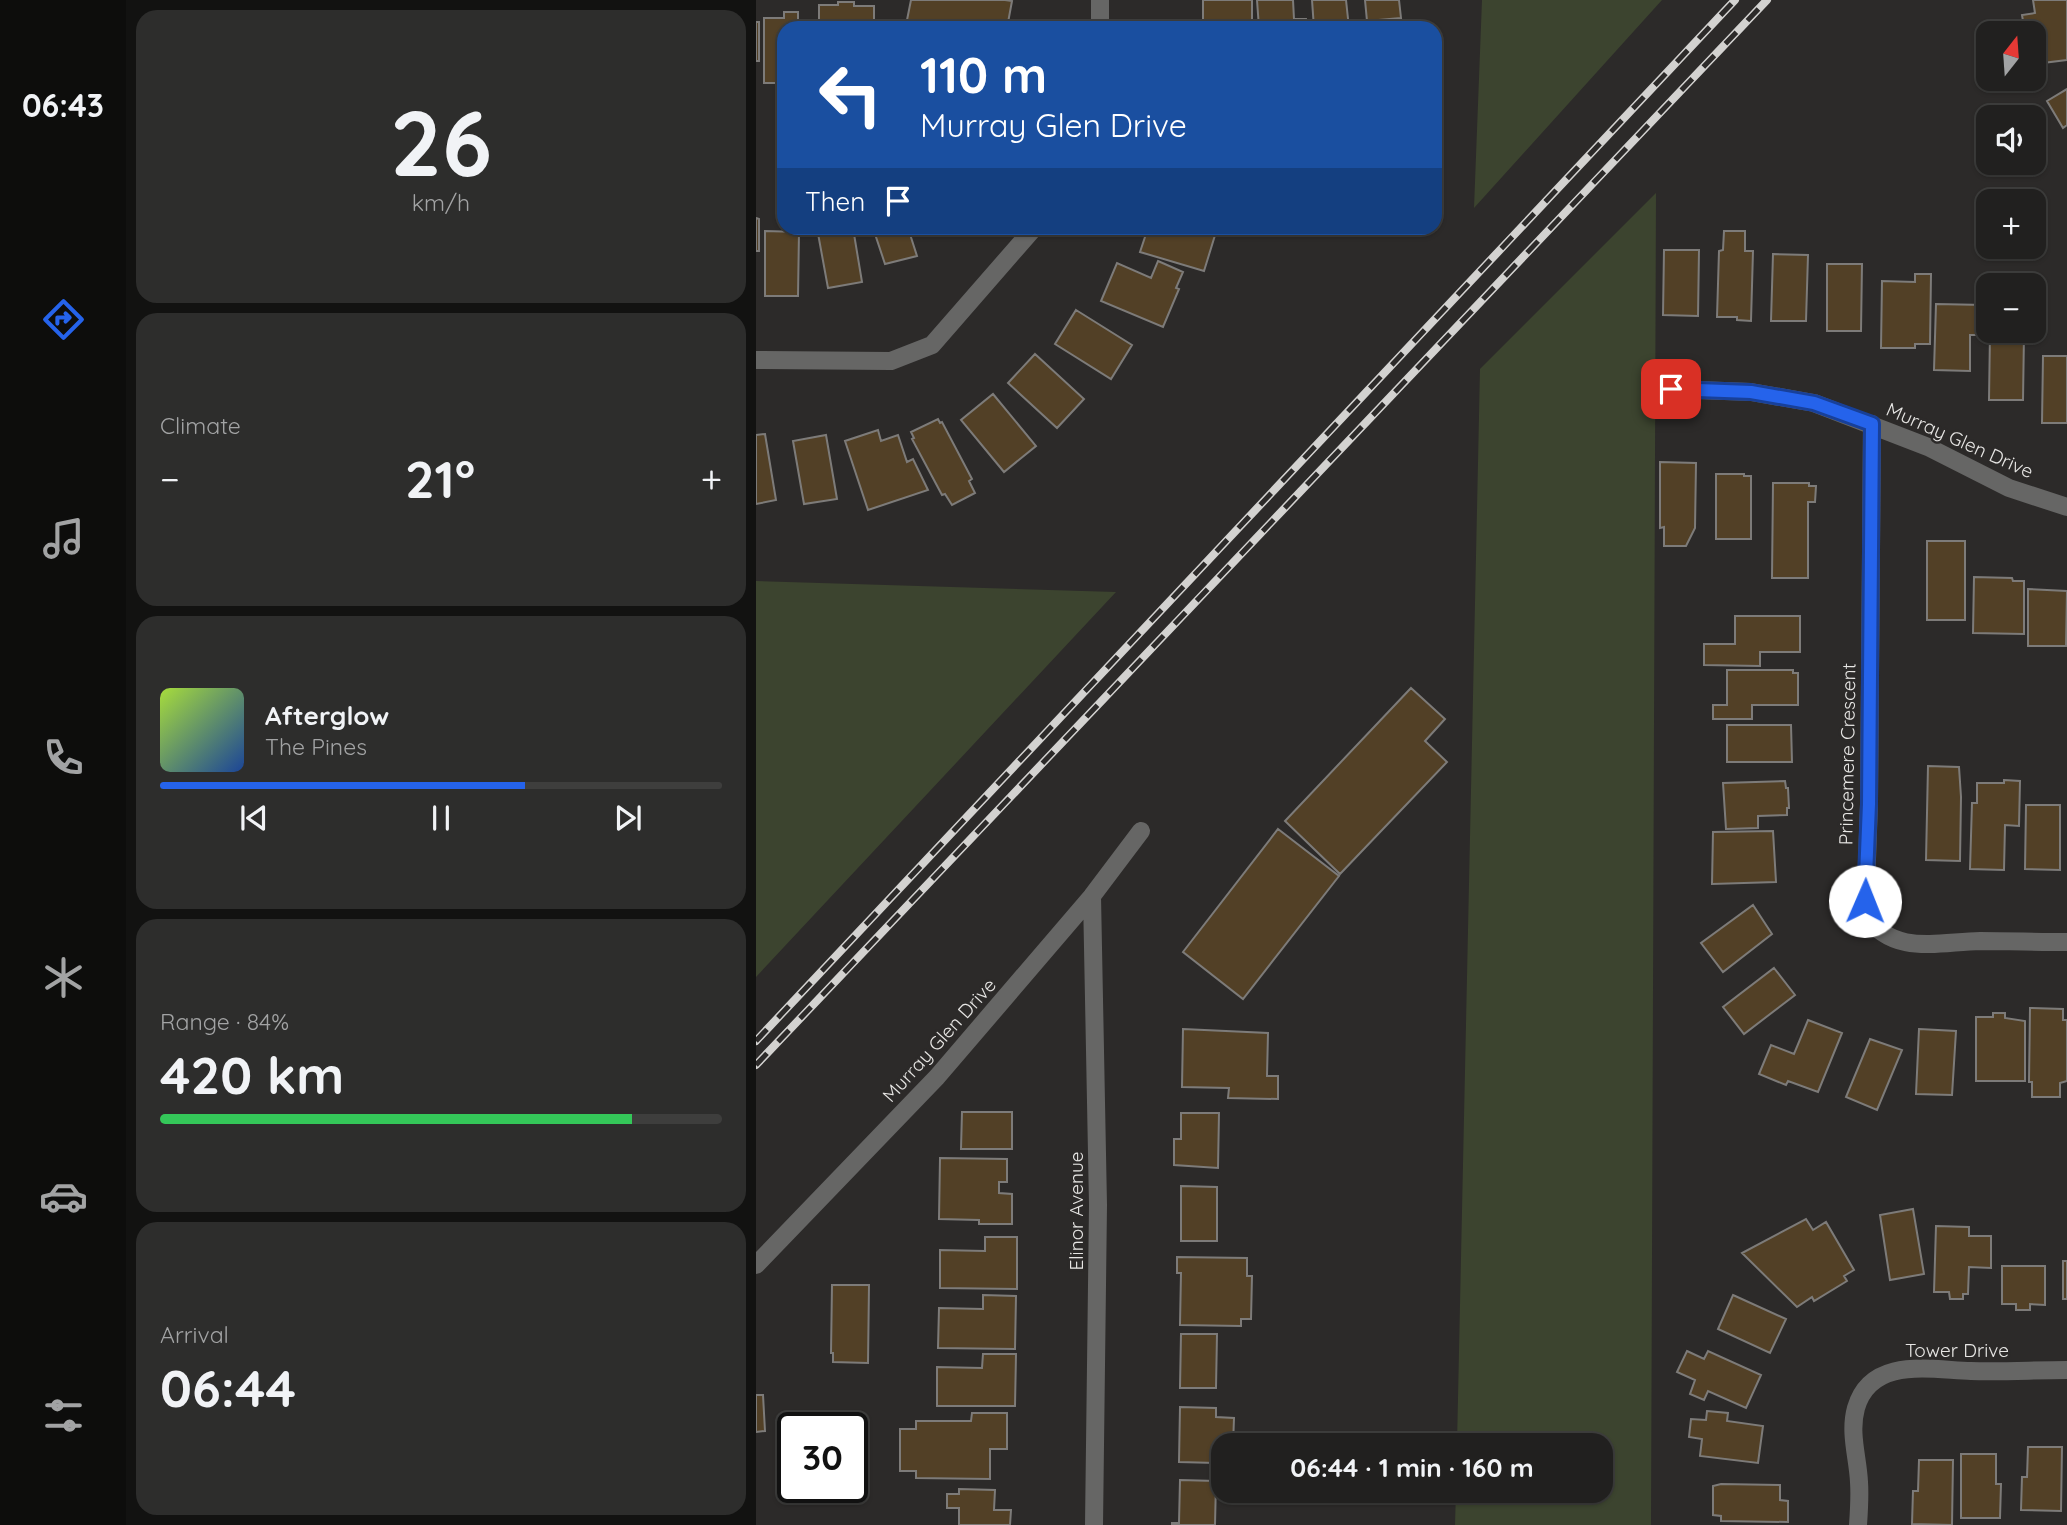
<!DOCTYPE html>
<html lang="en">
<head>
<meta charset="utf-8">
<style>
	body { margin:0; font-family:Quicksand,sans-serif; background:#2d2d2c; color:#f1f3f6; height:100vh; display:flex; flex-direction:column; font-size:26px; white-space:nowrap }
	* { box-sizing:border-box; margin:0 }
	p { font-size:23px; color:#a2a3a4 }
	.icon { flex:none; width:38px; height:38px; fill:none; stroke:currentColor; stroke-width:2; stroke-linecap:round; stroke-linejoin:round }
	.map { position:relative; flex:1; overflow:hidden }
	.drawer { display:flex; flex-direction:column; gap:10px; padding:10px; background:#121211; width:630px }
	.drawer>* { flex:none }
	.hud { position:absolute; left:21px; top:21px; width:665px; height:214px; border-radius:21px; box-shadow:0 2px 5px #0004,0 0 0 2px #3e3e3d; background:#1a4fa0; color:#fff; overflow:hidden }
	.needle { width:46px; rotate:17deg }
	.fabs { position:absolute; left:1220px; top:21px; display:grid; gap:14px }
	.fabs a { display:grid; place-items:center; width:70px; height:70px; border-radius:14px; background:#21201f; box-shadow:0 2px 5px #0004,0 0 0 2px #3e3e3d; font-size:35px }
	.speed { position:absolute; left:21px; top:1412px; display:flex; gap:14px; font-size:35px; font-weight:700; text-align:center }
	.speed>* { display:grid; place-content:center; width:91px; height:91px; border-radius:50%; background:#21201f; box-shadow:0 2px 5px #0004,0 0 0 2px #3e3e3d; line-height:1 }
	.speed .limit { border:4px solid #111; border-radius:10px; background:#fff; color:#111 }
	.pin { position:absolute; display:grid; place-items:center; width:60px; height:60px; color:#fff; margin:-30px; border-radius:14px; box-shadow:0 4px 10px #0006 }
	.me { position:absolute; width:77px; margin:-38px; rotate:1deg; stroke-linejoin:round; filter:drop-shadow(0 0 5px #0008) }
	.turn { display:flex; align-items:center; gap:24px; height:147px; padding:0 28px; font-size:32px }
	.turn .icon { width:91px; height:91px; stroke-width:2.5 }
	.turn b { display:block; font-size:49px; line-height:60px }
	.then { display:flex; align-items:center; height:66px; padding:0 28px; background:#0003; gap:14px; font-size:26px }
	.big { font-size:52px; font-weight:800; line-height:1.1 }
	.drawer .card { flex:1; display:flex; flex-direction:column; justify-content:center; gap:10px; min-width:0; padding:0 24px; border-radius:21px; background:#2d2d2c }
	.drawer .dial { align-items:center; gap:0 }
	.dial b { font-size:91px; line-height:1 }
	.song { display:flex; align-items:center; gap:21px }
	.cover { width:84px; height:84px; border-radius:10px; background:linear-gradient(135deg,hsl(80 70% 55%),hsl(220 70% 35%)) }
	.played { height:7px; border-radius:4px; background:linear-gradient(90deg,#2563eb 65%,#3e3e3d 65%) }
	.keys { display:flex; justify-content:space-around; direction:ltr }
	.heat { display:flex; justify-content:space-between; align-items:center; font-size:38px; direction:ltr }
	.charge { height:10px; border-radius:5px; background:linear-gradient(90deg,#34c759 84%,#3e3e3d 0) }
	.trip { position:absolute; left:455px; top:1433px; width:402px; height:70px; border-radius:21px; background:#21201f; box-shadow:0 2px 5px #0004,0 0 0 2px #3e3e3d; font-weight:800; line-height:70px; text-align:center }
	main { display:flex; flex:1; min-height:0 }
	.tabs { display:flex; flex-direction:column; width:126px; justify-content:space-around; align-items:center; background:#0d0d0c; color:#a2a3a4 }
	.tabs .icon { width:49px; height:49px }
	.tabs .on { color:#2563eb }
	.tabs b { font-size:32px; color:#f1f3f6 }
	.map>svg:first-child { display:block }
</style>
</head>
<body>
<main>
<nav class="tabs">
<b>06:43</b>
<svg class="icon on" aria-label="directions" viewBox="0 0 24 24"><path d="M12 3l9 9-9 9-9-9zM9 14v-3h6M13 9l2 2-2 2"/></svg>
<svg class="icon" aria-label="music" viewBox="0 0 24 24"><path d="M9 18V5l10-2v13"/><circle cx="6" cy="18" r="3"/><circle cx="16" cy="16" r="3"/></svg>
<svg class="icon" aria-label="phone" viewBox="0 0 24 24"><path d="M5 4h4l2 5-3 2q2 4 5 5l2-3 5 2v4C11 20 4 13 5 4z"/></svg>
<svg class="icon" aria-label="climate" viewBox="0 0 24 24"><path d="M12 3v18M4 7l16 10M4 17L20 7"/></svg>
<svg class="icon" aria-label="car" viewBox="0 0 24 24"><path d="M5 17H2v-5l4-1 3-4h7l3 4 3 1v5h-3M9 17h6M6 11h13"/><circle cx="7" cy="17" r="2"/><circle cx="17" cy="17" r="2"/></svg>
<svg class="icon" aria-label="filters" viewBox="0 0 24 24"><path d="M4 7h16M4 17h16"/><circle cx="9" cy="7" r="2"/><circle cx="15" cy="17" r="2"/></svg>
</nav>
<section class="drawer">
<div class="card dial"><b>26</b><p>km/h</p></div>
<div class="card"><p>Climate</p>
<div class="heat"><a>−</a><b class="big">21°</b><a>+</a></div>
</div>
<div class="card">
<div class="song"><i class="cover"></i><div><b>Afterglow</b><p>The Pines</p></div></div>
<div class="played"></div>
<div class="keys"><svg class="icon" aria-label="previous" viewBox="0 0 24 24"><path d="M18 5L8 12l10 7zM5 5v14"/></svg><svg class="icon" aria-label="pause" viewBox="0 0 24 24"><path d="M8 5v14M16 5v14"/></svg><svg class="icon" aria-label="next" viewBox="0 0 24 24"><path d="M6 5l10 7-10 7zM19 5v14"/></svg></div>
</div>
<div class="card"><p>Range · 84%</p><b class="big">420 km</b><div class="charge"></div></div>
<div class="card"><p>Arrival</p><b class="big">06:44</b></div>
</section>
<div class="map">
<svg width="1311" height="1525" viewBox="0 0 1311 1525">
	<rect width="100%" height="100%" fill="#2c2a29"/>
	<path fill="#3c442f" d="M 726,0 L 906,0 L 718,208 Z
		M 900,193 L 895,1525 L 699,1525 L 700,1491 L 845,1491 L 845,1446 L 701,1445 L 724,369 Z
		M 0,581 L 360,592 L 0,977 Z"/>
	<path fill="#524026" stroke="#7d7b79" stroke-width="2" d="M 155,0 L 249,0 L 256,1 L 251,28 L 192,28 L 151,20 Z
		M 447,0 L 496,0 L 496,28 L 447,28 Z
		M 501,0 L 537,0 L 538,19 L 550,19 L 551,28 L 503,28 Z
		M 556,0 L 590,0 L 593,28 L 558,28 Z
		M 609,0 L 643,0 L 645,18 L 611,21 Z
		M 1277,0 L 1311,0 L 1311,60 L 1278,64 L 1278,33 L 1269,33 L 1266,15 L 1279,13 Z
		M 82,2 L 98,2 L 98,6 L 118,6 L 118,28 L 63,28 L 63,5 L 82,5 Z
		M 28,12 L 42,12 L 42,28 L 28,28 L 28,83 L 8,83 L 8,18 L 28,18 Z
		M 0,22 L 3,22 L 3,61 L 0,61 Z
		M 1311,89 L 1311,125 L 1307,128 L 1291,101 Z
		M 0,218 L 3,219 L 3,251 L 0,251 Z
		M 61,228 L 97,228 L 106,282 L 72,288 Z
		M 117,228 L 152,228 L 161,256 L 129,264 Z
		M 392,228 L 443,228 L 460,232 L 448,271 L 384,252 Z
		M 9,231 L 43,232 L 42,296 L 9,296 Z
		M 968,231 L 989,231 L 989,251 L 997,251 L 995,321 L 981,320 L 981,317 L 961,317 L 963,251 L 967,250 Z
		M 908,250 L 943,250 L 942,316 L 907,315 Z
		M 1017,254 L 1052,255 L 1050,321 L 1015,321 Z
		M 402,261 L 427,272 L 420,288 L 423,289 L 407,327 L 345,301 L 361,263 L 395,278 Z
		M 1071,264 L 1106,264 L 1105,331 L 1071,331 Z
		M 1159,274 L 1175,274 L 1174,344 L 1159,344 L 1159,348 L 1125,348 L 1126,281 L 1159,282 Z
		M 1180,304 L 1229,305 L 1229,335 L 1214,335 L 1214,371 L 1178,370 Z
		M 320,310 L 376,345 L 355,379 L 299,344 Z
		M 1234,333 L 1268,334 L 1267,400 L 1233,400 Z
		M 279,354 L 328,399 L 301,428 L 252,383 Z
		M 1287,356 L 1311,356 L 1311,423 L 1286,423 Z
		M 237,394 L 280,446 L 248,472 L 205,420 Z
		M 182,419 L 184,423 L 186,422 L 216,479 L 213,481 L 219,493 L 196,505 L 189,494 L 186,495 L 156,439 L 158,438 L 155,432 Z
		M 122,430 L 125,441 L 142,435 L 151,462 L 157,459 L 172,490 L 112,510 L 89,441 Z
		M 9,434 L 20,500 L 0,504 L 0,435 Z
		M 70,435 L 81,499 L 48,504 L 37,441 Z
		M 904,462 L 940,463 L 939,528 L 930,546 L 908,546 L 908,527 L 904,528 Z
		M 960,474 L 988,474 L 988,476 L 995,476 L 995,539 L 960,539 Z
		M 1017,483 L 1053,483 L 1053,486 L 1060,486 L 1059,502 L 1052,502 L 1052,578 L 1016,578 Z
		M 1171,541 L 1209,541 L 1209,620 L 1171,620 Z
		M 1218,577 L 1256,578 L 1257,581 L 1268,581 L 1268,634 L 1217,633 Z
		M 1272,589 L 1311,591 L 1310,646 L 1272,646 Z
		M 979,616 L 1044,616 L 1044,652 L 1004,652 L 1004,666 L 948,665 L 948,644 L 979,644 Z
		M 971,670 L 1037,670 L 1037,673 L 1042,673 L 1042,705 L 996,705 L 996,719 L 957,719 L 957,705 L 971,705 Z
		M 655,688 L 689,719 L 669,741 L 691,762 L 584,874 L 529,821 Z
		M 971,725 L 1035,725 L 1036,762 L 971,762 Z
		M 1172,766 L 1203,767 L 1205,797 L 1204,861 L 1170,860 Z
		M 1248,780 L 1264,781 L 1263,826 L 1249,825 L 1248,870 L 1214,869 L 1216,803 L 1221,803 L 1221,783 L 1248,783 Z
		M 1029,781 L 1030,788 L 1032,788 L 1033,808 L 1031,808 L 1031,815 L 1002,816 L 1002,828 L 970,829 L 967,783 Z
		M 1270,805 L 1304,805 L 1304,870 L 1269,869 Z
		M 522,829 L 583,876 L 487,999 L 427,952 Z
		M 1017,831 L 1020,882 L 956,884 L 957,832 Z
		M 997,905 L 1016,934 L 967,972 L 945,943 Z
		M 1018,968 L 1039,995 L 988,1034 L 967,1007 Z
		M 1274,1008 L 1307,1009 L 1307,1020 L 1311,1020 L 1311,1081 L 1304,1083 L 1304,1097 L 1276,1097 L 1276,1082 L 1273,1082 Z
		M 1237,1013 L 1249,1013 L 1249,1018 L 1269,1021 L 1269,1081 L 1220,1081 L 1220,1017 L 1237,1017 Z
		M 1052,1020 L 1086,1033 L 1062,1092 L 1032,1081 L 1030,1085 L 1003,1074 L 1015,1045 L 1038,1054 Z
		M 427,1029 L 512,1033 L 511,1076 L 522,1076 L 522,1099 L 472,1098 L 473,1088 L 426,1087 Z
		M 1163,1029 L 1200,1031 L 1196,1095 L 1160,1094 Z
		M 1114,1039 L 1146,1050 L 1121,1110 L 1090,1097 Z
		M 206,1112 L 256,1112 L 256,1149 L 205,1149 Z
		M 425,1113 L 463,1113 L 462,1168 L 418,1165 L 418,1139 L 425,1139 Z
		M 184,1158 L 251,1159 L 251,1182 L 243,1182 L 243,1193 L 256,1194 L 256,1224 L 223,1224 L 223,1220 L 183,1219 Z
		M 425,1186 L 461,1187 L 461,1241 L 425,1241 Z
		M 1157,1209 L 1168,1274 L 1134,1280 L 1124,1215 Z
		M 1050,1219 L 1057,1230 L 1070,1222 L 1098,1270 L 1088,1276 L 1091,1281 L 1058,1301 L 1056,1297 L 1041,1307 L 986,1253 Z
		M 1180,1226 L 1213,1227 L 1213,1236 L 1235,1236 L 1235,1268 L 1213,1267 L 1212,1294 L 1207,1294 L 1207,1299 L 1194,1299 L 1193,1292 L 1178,1292 Z
		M 229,1237 L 261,1237 L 261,1289 L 184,1288 L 184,1250 L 229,1251 Z
		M 421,1257 L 491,1258 L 491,1276 L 496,1276 L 495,1319 L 485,1319 L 485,1326 L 424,1325 L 425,1273 L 421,1273 Z
		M 1307,1261 L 1311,1261 L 1311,1299 L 1307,1299 Z
		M 1246,1266 L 1289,1266 L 1289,1305 L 1274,1304 L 1274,1310 L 1260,1310 L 1260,1304 L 1246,1304 Z
		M 76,1285 L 113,1285 L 112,1363 L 77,1362 L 77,1353 L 75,1353 Z
		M 227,1295 L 260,1296 L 259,1349 L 182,1348 L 183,1308 L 227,1309 Z
		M 977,1295 L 1030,1319 L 1014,1353 L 962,1329 Z
		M 425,1334 L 461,1334 L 460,1388 L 424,1388 Z
		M 931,1351 L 948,1359 L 952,1351 L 1005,1375 L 990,1408 L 952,1391 L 948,1400 L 934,1394 L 939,1380 L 921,1372 Z
		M 227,1354 L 260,1354 L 259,1406 L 181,1406 L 181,1367 L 226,1368 Z
		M 0,1395 L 7,1395 L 9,1431 L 0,1432 Z
		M 424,1407 L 460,1408 L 460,1417 L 478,1418 L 477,1446 L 460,1447 L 460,1463 L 423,1462 Z
		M 951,1411 L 972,1413 L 971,1421 L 1007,1426 L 1002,1463 L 944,1456 L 946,1439 L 933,1437 L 935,1419 L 950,1420 Z
		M 216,1413 L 251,1413 L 251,1449 L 234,1449 L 234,1479 L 160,1478 L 160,1471 L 144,1471 L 144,1429 L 160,1429 L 160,1421 L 215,1421 Z
		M 1272,1447 L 1306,1447 L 1305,1511 L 1265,1510 L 1266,1477 L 1271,1477 Z
		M 1205,1454 L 1240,1454 L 1240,1484 L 1245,1484 L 1244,1518 L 1205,1518 Z
		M 1163,1460 L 1197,1460 L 1196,1525 L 1156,1524 L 1157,1491 L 1162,1491 Z
		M 424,1480 L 460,1481 L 459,1525 L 416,1525 L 416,1523 L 423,1523 Z
		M 965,1484 L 1024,1485 L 1024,1500 L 1032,1501 L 1032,1522 L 965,1521 L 965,1516 L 957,1515 L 957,1486 Z
		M 203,1489 L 239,1490 L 238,1510 L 255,1510 L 254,1525 L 203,1525 L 203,1508 L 191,1508 L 191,1494 L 203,1494 Z"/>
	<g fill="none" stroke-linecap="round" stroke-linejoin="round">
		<path stroke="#666665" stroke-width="18" d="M 344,0 L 344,28
			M 0,360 L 135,361 L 176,345 L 278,228
			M 915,389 L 995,392 L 1058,403 L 1172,447 L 1253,488 L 1311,507
			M 1116,424 L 1113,804 L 1109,915 C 1138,956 1181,942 1224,941 C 1253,941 1282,942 1311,942
			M 336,896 L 342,1205 L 338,1525
			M 0,1265 L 181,1077 L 336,896 L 385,831
			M 1102,1525 C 1103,1511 1104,1496 1103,1482 C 1102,1458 1093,1433 1100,1408 C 1115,1356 1175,1370 1215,1371 C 1247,1372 1279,1370 1311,1370"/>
		<g stroke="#d3d2d0" stroke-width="8">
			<path id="rail" d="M 0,1041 L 979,0
				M 0,1065 L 1011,0"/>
		</g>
		<use href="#rail" stroke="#2c2a29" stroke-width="5" stroke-dasharray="16" stroke-linecap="butt"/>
	</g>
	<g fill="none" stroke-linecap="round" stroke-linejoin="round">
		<g stroke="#184099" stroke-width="18">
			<path id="route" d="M 915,389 L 995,392 L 1058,403 L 1116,424 L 1113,804 L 1109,901"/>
		</g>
		<use href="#route" stroke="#2563eb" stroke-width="12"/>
	</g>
	<g text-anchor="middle" stroke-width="5" stroke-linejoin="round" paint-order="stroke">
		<g font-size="19" fill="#e7e6e4" stroke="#2c2a29">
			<text transform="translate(1204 440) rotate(24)" y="7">Murray Glen Drive</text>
			<text transform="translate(1091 754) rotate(-89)" y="7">Princemere Crescent</text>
			<text transform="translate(183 1040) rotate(-48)" y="7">Murray Glen Drive</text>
			<text transform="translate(320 1211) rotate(-90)" y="7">Elinor Avenue</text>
			<text x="1201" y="1357">Tower Drive</text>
		</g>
	</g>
</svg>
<div class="fabs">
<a><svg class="needle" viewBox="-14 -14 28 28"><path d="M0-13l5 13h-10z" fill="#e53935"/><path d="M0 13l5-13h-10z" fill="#a2a3a4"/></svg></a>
<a><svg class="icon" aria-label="sound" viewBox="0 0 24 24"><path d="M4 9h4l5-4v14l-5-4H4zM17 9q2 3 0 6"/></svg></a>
<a>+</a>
<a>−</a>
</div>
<div class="speed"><div class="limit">30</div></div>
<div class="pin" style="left:915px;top:389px;background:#d93025"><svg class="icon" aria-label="arrive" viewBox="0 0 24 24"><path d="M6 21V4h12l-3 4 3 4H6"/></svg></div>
<svg class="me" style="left:1109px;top:901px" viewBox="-20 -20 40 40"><circle r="19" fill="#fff"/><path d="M0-13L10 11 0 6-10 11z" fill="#2563eb"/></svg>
<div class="trip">06:44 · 1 min · 160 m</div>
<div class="hud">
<div class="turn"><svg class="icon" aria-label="left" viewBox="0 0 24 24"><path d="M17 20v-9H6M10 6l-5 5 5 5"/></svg><div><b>110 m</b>Murray Glen Drive</div></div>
<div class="then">Then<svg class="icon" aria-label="arrive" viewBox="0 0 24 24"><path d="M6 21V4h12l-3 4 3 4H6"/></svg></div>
</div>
</div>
</main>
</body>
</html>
